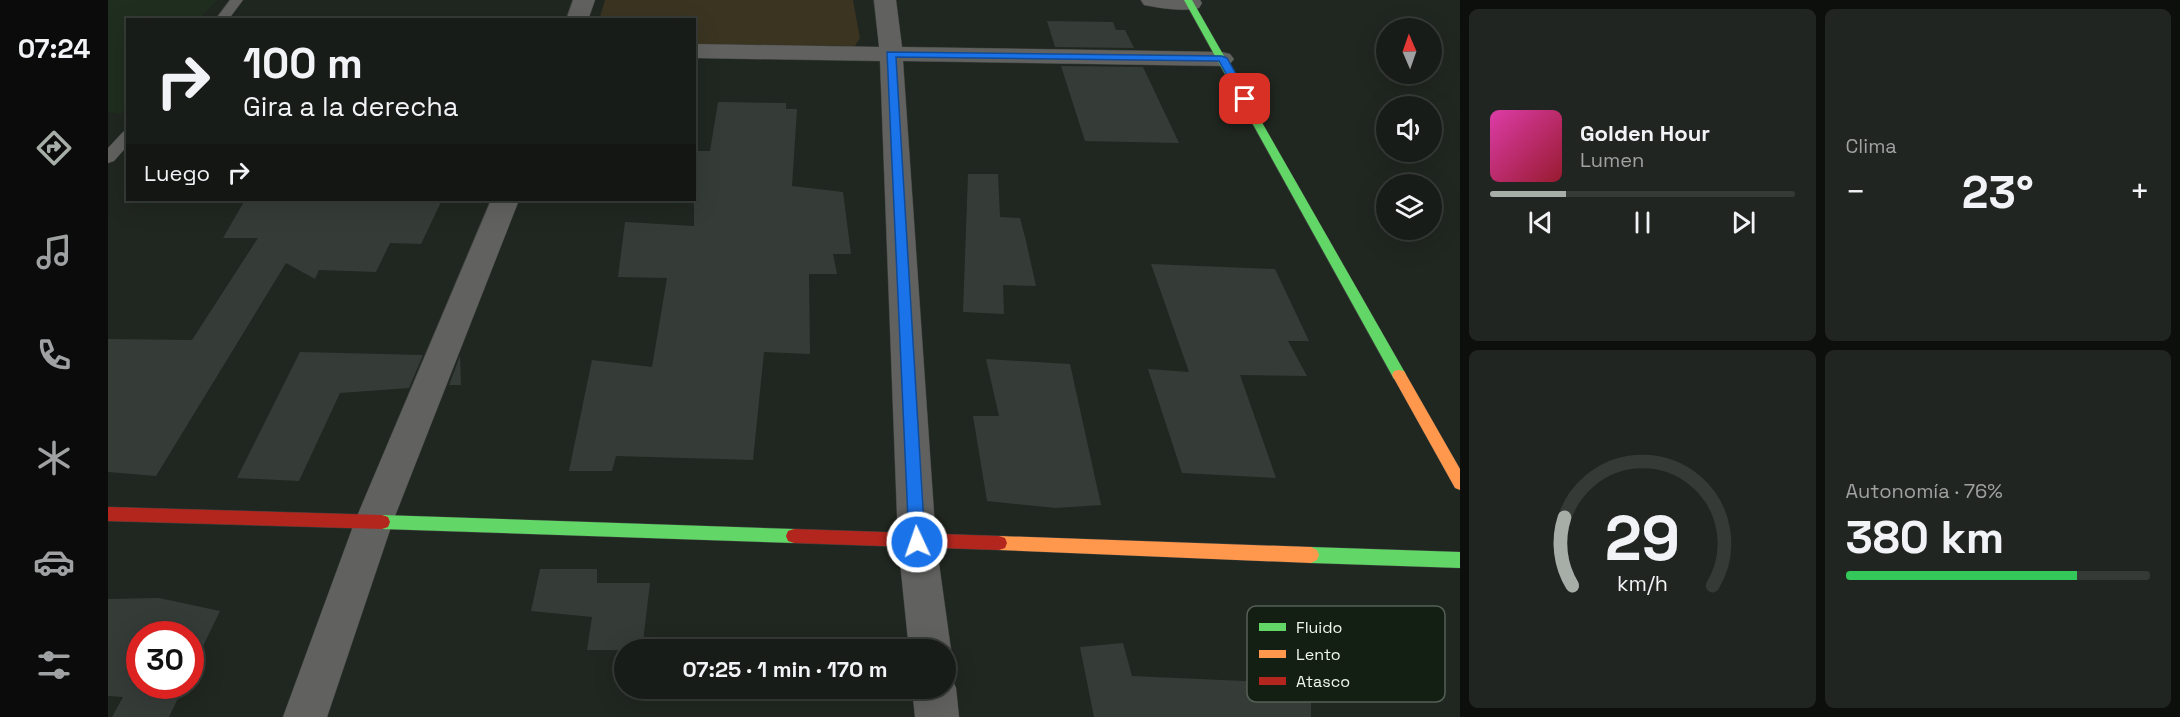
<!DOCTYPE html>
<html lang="es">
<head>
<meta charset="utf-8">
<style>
	body { margin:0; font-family:"Space Grotesk",sans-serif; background:#212521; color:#f1f3f6; height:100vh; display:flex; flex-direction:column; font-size:22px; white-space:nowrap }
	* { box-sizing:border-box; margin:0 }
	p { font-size:20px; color:#9fa1a2 }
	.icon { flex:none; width:33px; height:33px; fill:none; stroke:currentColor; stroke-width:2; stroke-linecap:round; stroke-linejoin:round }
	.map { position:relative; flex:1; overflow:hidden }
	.sheet { display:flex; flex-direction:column; gap:9px; padding:9px; background:#0d0f0d; width:720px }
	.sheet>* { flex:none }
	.guide { position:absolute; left:18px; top:18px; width:570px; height:183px; border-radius:0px; box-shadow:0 6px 24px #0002,0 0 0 2px #363a37; background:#181c18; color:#f1f3f6; overflow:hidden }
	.needle { width:39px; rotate:358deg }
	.buttons { position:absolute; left:1268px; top:18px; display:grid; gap:12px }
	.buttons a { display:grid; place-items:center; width:66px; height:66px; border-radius:50%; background:#181c18; box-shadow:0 6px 24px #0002,0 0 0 2px #363a37; font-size:30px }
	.speed { position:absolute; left:18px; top:621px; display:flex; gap:12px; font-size:30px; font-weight:700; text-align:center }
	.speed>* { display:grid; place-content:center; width:78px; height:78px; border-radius:50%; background:#181c18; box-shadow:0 6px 24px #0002,0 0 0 2px #363a37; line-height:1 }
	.speed .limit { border:9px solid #d22; background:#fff; color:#111 }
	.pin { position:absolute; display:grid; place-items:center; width:51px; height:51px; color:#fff; margin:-26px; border-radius:12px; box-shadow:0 3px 9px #0006 }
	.me { position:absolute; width:66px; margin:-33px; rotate:357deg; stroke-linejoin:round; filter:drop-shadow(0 0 4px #0008) }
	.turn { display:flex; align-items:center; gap:21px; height:126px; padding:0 18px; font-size:27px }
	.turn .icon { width:78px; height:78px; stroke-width:2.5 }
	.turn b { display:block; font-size:42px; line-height:51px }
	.then { display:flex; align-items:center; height:57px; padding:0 18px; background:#0003; gap:12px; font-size:22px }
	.big { font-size:45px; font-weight:800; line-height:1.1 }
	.sheet .tile { flex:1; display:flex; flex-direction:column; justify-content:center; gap:9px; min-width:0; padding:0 21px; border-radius:9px; background:#212521 }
	.sheet .dial { align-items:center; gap:0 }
	.dial svg { height:156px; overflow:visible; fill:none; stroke:#363a37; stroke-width:7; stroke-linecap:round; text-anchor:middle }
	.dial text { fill:#f1f3f6; stroke:none }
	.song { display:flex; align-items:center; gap:18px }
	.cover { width:72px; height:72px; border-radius:9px; background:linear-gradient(135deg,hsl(320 70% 55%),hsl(350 70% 35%)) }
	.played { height:6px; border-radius:3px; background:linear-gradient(90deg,#a7aea7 25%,#363a37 25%) }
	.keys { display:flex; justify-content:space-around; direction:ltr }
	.heat { display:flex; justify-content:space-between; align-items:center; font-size:33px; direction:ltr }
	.charge { height:9px; border-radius:4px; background:linear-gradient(90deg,#34c759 76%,#363a37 0) }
	.sheet .tiles { flex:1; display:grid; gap:9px; grid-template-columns:repeat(2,1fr) }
	.trip { position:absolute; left:506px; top:639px; width:342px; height:60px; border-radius:30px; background:#181c18; box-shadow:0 6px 24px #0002,0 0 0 2px #363a37; font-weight:800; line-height:60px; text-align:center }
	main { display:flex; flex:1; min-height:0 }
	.menu { display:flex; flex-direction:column; width:108px; justify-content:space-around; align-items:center; background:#0a0b0a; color:#9fa1a2 }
	.menu .icon { width:42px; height:42px }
	.menu .current { color:#a7aea7 }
	.menu b { font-size:27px; color:#f1f3f6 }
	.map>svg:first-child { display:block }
</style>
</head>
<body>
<main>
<nav class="menu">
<b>07:24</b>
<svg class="icon current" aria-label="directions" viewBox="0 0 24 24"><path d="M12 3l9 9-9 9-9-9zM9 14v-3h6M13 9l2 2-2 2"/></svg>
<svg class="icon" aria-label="music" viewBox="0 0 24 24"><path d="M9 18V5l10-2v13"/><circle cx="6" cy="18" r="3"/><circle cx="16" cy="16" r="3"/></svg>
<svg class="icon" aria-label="phone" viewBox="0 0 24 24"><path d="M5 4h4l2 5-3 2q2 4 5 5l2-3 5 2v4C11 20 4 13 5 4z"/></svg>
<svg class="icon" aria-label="climate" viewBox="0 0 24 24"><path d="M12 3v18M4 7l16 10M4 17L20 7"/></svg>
<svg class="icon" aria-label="car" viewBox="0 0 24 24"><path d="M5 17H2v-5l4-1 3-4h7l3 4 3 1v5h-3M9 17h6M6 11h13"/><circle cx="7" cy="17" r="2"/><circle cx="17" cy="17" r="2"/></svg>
<svg class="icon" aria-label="filters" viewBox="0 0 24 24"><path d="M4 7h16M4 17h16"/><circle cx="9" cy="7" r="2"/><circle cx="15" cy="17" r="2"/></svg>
</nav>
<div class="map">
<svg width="1352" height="717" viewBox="0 0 1352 717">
	<rect width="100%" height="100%" fill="#202620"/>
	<path fill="#1f2e1f" d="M 0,0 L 109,0 L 91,19 L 20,20 L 19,106 L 13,114 L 0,112 Z"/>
	<path fill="#3a3421" d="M 497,0 L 745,0 L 752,38 L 747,46 L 587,45 L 586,20 L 491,20 Z"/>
	<path fill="#353c38" d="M 939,21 L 1005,22 L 1008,30 L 1017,30 L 1026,48 L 947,47 Z
		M 953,66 L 1035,67 L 1071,143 L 977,141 Z
		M 610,102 L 678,103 L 678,109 L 689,109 L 684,186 L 735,192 L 743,254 L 725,254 L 729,274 L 701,274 L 702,354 L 656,352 L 645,460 L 508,456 L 504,471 L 461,471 L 484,360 L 544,367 L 559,278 L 510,277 L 517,222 L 586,226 L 586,151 L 602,151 Z
		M 860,174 L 890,174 L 892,217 L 912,218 L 918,241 L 928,286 L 895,285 L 896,314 L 855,312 Z
		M 137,200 L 334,200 L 313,244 L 282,243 L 268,272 L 211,270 L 207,279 L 178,263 L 48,476 L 0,472 L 0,339 L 84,340 L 150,238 L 115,238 Z
		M 1043,264 L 1167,269 L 1201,341 L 1180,341 L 1199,376 L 1132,375 L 1168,478 L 1074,473 L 1040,369 L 1081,372 Z
		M 192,352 L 315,355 L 301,388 L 232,393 L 191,481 L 129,478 Z
		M 352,356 L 353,385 L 341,385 Z
		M 878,359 L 962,364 L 993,505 L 948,508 L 879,501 L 865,416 L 891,416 Z
		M 432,569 L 489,569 L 489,583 L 542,583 L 534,650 L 479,650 L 484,617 L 423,611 Z
		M 51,598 L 112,611 L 82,673 L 82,634 L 32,634 L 32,686 L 76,686 L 61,717 L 4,717 L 15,697 L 0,696 L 0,599 Z
		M 1015,643 L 1024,676 L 1203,684 L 1203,717 L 986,717 L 972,647 Z"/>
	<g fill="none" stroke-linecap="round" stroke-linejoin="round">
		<g stroke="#3e423e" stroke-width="1">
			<path id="lane" d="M 122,0 L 135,0 L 120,20 L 107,20 Z
				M 20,130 L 20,145 L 6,161 L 0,163 L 0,148 L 15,132 Z"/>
		</g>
		<g stroke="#3e423e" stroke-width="1">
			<path id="street" d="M 465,0 L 487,0 L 480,20 L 458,20 Z
				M 766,0 L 788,0 L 794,47 L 1114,52 L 1122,54 L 1126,59 L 1122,64 L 1114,66 L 795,61 L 828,542 L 843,650 L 837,665 L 837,650 L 801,650 L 790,542 L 772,61 L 586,58 L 586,44 L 771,47 Z
				M 1033,0 L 1092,0 L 1094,3 L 1091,8 C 1075,12 1052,8 1036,5 Z
				M 383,200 L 411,200 L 285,521 L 219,717 L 175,717 L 247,521 Z
				M 837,671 L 841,673 L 848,688 L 851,717 L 807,717 L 804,688 L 837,688 Z"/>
		</g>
		<g stroke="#3e423e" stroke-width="1">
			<path id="fast" d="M 1076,0 L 1084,0 L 1296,371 L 1298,375 L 1296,379 L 1286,379 Z
				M 274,515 L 686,529 L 692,531 L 694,536 L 692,541 L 686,543 L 274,529 L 268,527 L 266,522 L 268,517 Z
				M 1203,547 L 1352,552 L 1352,568 L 1203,563 L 1197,560 L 1195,555 L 1197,550 Z"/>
		</g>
		<g stroke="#3e423e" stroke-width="1">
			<path id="slow" d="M 1291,370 L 1296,371 L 1352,469 L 1352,490 L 1347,488 L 1284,375 L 1286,371 Z
				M 891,536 L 1203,547 L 1209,550 L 1211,555 L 1209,560 L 1203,563 L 891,550 L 885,548 L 883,543 L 885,538 Z"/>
		</g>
		<g stroke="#3e423e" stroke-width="1">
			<path id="jam" d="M 0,507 L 274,515 L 280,517 L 282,522 L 280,527 L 274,529 L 0,521 Z
				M 686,529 L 891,536 L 897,538 L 899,543 L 897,548 L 891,550 L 686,543 L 680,541 L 678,536 L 680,531 Z"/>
		</g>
		<use href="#lane" fill="#616260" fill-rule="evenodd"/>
		<use href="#street" fill="#616260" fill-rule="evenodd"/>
		<use href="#fast" fill="#63d668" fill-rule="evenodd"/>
		<use href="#slow" fill="#ff974d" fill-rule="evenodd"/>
		<use href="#jam" fill="#b3261e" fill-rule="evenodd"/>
	</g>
	<path fill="#1a73e8" stroke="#114b97" stroke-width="1.5" d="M 779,52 L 1114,56 L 1119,58 L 1142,99 L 1133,101 L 1111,61 L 788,57 L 817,542 L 815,548 L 809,550 L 803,548 L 801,542 Z"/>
	<rect x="1139" y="606" width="198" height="96" rx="9" fill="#141f14" stroke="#566056" stroke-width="1.5"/>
	<rect x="1151" y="623" width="27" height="8" fill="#63d668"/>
	<rect x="1151" y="650" width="27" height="8" fill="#ff974d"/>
	<rect x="1151" y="677" width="27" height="8" fill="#b3261e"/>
	<g font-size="16" fill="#eff7ef">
		<text x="1188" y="633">Fluido</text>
		<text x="1188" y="660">Lento</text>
		<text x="1188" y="687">Atasco</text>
	</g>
</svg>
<div class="buttons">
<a><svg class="needle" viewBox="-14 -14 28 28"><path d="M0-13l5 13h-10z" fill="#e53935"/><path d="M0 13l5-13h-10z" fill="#9fa1a2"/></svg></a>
<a><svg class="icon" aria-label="sound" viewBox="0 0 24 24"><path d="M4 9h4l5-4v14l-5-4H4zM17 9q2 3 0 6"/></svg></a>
<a><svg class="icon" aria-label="layers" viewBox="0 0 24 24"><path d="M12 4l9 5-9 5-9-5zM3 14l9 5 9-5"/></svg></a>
</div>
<div class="speed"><div class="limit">30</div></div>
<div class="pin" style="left:1137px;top:99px;background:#d93025"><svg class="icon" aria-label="arrive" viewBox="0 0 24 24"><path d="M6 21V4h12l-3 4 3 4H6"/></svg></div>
<svg class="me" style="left:809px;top:542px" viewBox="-20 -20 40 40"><circle r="17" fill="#1a73e8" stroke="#fff" stroke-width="3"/><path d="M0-11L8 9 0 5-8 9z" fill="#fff"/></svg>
<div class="trip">07:25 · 1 min · 170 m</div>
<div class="guide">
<div class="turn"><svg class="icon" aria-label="right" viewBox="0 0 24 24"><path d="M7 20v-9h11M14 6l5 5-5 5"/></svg><div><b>100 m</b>Gira a la derecha</div></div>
<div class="then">Luego<svg class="icon" aria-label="right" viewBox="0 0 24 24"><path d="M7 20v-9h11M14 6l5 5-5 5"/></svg></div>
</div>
</div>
<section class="sheet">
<div class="tiles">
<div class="tile">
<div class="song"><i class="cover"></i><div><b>Golden Hour</b><p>Lumen</p></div></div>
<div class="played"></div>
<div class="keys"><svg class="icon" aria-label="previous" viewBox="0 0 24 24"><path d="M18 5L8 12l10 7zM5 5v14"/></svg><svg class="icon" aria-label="pause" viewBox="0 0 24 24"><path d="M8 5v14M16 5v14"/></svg><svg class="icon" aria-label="next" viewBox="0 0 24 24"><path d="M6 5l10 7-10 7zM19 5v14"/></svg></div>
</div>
<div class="tile"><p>Clima</p>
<div class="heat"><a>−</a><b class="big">23°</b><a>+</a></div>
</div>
<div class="tile dial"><svg viewBox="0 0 100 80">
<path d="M14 69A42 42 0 1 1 86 69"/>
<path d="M14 69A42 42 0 0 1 10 34" stroke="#a7aea7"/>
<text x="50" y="56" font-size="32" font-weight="700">29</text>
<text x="50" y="72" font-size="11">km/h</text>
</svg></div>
<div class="tile"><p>Autonomía · 76%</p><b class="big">380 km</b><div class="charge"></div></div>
</div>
</section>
</main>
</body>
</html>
